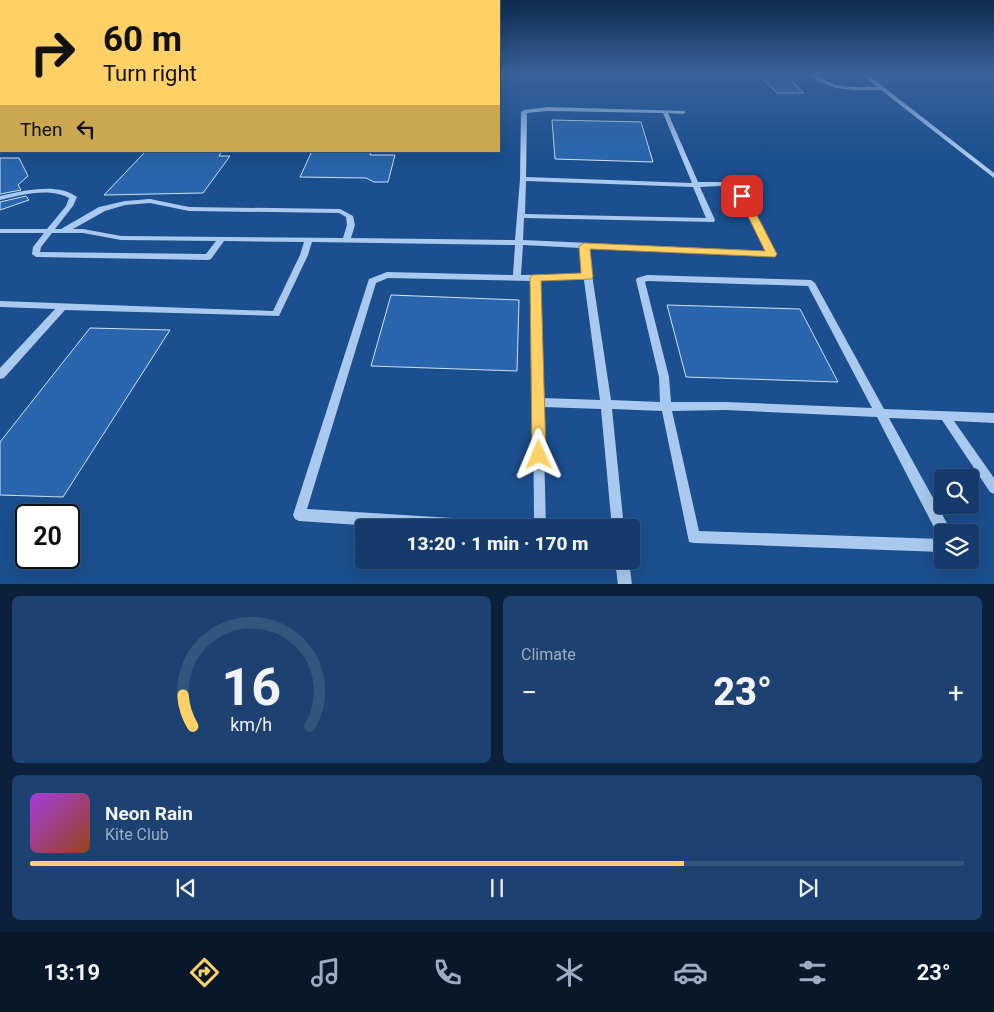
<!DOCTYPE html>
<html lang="en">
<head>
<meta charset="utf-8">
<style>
	body { margin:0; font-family:Roboto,sans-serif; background:#1d4271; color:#f1f3f6; height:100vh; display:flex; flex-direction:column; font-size:19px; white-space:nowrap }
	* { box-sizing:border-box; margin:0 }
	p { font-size:16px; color:#9dadc1 }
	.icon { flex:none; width:28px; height:28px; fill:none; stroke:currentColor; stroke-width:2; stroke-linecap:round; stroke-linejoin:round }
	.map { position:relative; height:584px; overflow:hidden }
	.sheet { display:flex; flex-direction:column; gap:12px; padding:12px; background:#0b203b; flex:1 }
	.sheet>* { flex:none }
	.top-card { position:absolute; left:0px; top:0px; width:500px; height:152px; box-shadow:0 5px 20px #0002,0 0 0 1px #33557e; background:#ffd166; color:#111; overflow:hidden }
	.buttons { position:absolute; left:934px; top:469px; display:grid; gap:10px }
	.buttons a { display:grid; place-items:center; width:45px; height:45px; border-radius:5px; background:#143b6b; box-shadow:0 5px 20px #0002,0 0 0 1px #33557e; font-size:25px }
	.speed { position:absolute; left:15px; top:504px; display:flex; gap:10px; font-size:25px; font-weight:700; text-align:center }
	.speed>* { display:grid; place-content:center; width:65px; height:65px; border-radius:50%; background:#143b6b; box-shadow:0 5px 20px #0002,0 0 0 1px #33557e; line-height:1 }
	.speed .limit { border:2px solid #111; border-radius:8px; background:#fff; color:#111 }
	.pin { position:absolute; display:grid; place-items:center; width:42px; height:42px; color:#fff; margin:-21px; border-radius:10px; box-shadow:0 2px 8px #0006 }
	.me { position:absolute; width:55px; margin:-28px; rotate:359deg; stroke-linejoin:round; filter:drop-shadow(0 0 4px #0008) }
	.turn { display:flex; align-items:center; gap:18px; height:105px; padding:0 20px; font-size:22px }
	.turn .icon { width:65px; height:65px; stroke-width:2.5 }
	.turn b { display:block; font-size:35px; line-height:42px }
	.then { display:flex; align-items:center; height:48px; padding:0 20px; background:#0003; gap:10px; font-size:19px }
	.big { font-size:38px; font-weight:800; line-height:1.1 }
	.sheet .tile { flex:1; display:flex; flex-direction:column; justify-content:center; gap:8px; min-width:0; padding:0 18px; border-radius:8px; background:#1d4271 }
	.sheet .dial { align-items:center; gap:0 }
	.dial svg { height:130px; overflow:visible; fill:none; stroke:#33557e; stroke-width:7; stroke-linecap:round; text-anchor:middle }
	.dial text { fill:#f1f3f6; stroke:none }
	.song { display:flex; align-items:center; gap:15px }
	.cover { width:60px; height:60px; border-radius:8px; background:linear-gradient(135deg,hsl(280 70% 55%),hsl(20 70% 35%)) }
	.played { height:5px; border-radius:2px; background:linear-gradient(90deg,#ffd166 70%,#33557e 70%) }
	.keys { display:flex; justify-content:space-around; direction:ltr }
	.heat { display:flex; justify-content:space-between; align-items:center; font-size:28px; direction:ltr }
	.sheet .tiles { flex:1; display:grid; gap:12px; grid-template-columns:1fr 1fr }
	.tile:last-child { grid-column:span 2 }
	.trip { position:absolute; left:355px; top:519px; width:285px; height:50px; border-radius:5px; background:#143b6b; box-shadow:0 5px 20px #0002,0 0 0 1px #33557e; font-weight:800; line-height:50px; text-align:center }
	.tabs { display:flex; height:80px; justify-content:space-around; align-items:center; background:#08182b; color:#9dadc1 }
	.tabs .icon { width:35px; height:35px }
	.tabs .current { color:#ffd166 }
	.tabs b { font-size:22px; color:#f1f3f6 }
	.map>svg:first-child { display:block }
</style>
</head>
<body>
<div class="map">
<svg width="994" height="585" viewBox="0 0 994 585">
	<rect width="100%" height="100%" fill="#1b4f8f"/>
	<path fill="#2a66ad" stroke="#cfe3fa" d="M 758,74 L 784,74 L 804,93 L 777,93 Z
		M 552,120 L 641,122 L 653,162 L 555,159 Z
		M 146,151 L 222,151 L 219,156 L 230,156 L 203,193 L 104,195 Z
		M 312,151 L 371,151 L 370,155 L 395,155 L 388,182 L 374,182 L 366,178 L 300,177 Z
		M 0,158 L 19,158 L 28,176 L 18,185 L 21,190 L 0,194 Z
		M 26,196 L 29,200 L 0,210 L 0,202 Z
		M 391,295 L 519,300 L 517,371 L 371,366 Z
		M 667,305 L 800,309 L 838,382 L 686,377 Z
		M 90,328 L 170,330 L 63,497 L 0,495 L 0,442 Z"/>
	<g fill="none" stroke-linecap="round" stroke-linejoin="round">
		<path fill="#a9c9ee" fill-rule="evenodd" d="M 810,74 C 819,74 826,82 836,85 C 849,88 863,87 877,87 L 862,74 L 867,74 L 994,173 L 994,178 L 881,90 L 854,90 L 836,88 L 818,81 Z
			M 990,74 L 994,74 L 994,77 Z
			M 547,107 L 685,111 L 685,113 L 683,114 L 668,113 L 698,182 L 721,182 L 738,186 L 746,195 L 776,254 L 772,257 L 588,248 L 611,400 L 660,402 L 659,377 L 636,280 L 637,278 L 647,275 L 811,280 L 815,283 L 884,409 L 994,413 L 994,423 L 954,421 L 994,478 L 994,494 L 990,492 L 942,420 L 889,418 L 949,527 L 950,532 L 942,532 L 942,538 L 939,537 L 877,417 L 725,410 L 672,411 L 699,531 L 942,539 L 942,552 L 694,543 L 689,542 L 662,411 L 612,409 L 624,528 L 612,528 L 601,409 L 543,407 L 546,528 L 404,528 L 299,521 L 295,519 L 293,515 L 369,279 L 387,272 L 513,275 L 515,245 L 312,242 L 308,255 L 279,316 L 65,310 L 4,378 L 0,379 L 0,368 L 55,309 L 0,307 L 0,301 L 273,311 L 300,255 L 304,242 L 224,241 L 211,259 L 208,260 L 36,257 L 32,254 L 33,247 L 44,233 L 0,233 L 0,229 L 47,229 L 66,206 L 69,198 C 49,187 21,195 0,200 L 0,196 C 21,191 58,182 77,197 L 73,206 L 55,229 L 61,229 L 99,207 L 125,201 L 150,199 L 189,207 L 340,209 L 353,216 L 355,225 L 351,238 L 515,240 L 520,179 L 521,112 L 524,110 ZM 547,111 L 663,113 L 692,183 L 526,177 L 527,113 ZM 526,181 L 693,187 L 706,218 L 525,214 ZM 721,186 L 734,189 L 739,195 L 767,251 L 523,240 L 524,218 L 714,222 L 715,220 L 700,187 ZM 150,203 L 189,211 L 339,213 L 346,217 L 347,225 L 343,238 L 121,236 L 83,229 L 73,229 L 105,211 L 125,205 ZM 52,233 L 83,233 L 121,240 L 216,241 L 206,254 L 40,252 L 41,247 ZM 523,245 L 580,248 L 584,274 L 521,275 ZM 388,278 L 532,281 L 534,520 L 501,521 L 307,509 L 376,283 ZM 540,280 L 584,280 L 600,400 L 543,398 ZM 647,281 L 808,286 L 872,408 L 725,402 L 671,402 L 669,377 L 645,282 Z
			M 615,560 L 629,560 L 632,585 L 618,585 Z"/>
	</g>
	<linearGradient id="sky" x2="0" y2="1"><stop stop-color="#0f2b4f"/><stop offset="0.47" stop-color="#39639b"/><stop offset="1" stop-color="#39639b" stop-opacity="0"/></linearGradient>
	<rect width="994" height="156" fill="url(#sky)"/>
	<path fill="#ffd166" stroke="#a68842" d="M 742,193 L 747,196 L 777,254 L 775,257 L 590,249 L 593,277 L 591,279 L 541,281 L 546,455 L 544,460 L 539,462 L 534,460 L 532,455 L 530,278 L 532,275 L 581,273 L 579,246 L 584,243 L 765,251 L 738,196 Z"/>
</svg>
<div class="buttons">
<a><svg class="icon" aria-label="search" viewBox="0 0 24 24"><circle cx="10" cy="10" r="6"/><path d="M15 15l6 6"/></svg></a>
<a><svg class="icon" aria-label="layers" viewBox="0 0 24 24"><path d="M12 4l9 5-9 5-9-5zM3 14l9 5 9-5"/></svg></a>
</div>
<div class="speed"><div class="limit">20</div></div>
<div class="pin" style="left:742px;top:196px;background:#d93025"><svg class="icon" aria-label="arrive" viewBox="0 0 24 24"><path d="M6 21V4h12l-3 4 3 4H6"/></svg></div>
<svg class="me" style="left:539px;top:455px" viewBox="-20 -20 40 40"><path d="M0-17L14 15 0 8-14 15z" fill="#ffd166" stroke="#fff" stroke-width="4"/></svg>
<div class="trip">13:20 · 1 min · 170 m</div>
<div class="top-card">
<div class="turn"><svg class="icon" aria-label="right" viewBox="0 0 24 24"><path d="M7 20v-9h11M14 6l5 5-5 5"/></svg><div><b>60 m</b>Turn right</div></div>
<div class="then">Then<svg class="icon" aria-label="left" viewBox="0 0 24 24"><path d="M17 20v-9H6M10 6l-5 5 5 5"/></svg></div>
</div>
</div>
<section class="sheet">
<div class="tiles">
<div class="tile dial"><svg viewBox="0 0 100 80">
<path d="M14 69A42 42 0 1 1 86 69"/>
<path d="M14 69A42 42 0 0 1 8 50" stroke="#ffd166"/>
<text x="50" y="56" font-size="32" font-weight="700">16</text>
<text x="50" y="72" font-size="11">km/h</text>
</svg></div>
<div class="tile"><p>Climate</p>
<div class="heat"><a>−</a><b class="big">23°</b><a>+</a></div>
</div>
<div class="tile">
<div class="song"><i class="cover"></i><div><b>Neon Rain</b><p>Kite Club</p></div></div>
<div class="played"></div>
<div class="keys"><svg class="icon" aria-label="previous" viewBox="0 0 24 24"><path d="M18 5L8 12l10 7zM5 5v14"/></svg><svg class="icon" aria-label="pause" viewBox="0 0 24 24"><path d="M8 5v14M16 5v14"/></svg><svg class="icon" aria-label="next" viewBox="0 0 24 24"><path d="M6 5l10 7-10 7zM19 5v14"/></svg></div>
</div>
</div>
</section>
<nav class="tabs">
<b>13:19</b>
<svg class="icon current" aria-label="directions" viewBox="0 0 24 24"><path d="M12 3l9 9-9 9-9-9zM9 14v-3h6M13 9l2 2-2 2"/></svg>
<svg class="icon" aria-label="music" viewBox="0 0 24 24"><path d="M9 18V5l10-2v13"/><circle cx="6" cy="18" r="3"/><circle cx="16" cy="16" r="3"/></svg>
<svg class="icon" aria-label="phone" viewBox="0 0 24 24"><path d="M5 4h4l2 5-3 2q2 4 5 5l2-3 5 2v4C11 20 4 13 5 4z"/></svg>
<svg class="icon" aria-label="climate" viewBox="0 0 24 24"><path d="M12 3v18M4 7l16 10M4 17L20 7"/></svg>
<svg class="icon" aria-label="car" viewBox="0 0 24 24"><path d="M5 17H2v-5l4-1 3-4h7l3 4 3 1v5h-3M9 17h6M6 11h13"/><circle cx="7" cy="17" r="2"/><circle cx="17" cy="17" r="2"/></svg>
<svg class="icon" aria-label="filters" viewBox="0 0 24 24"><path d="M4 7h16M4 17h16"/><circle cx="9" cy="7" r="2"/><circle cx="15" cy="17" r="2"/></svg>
<b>23°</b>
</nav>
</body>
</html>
